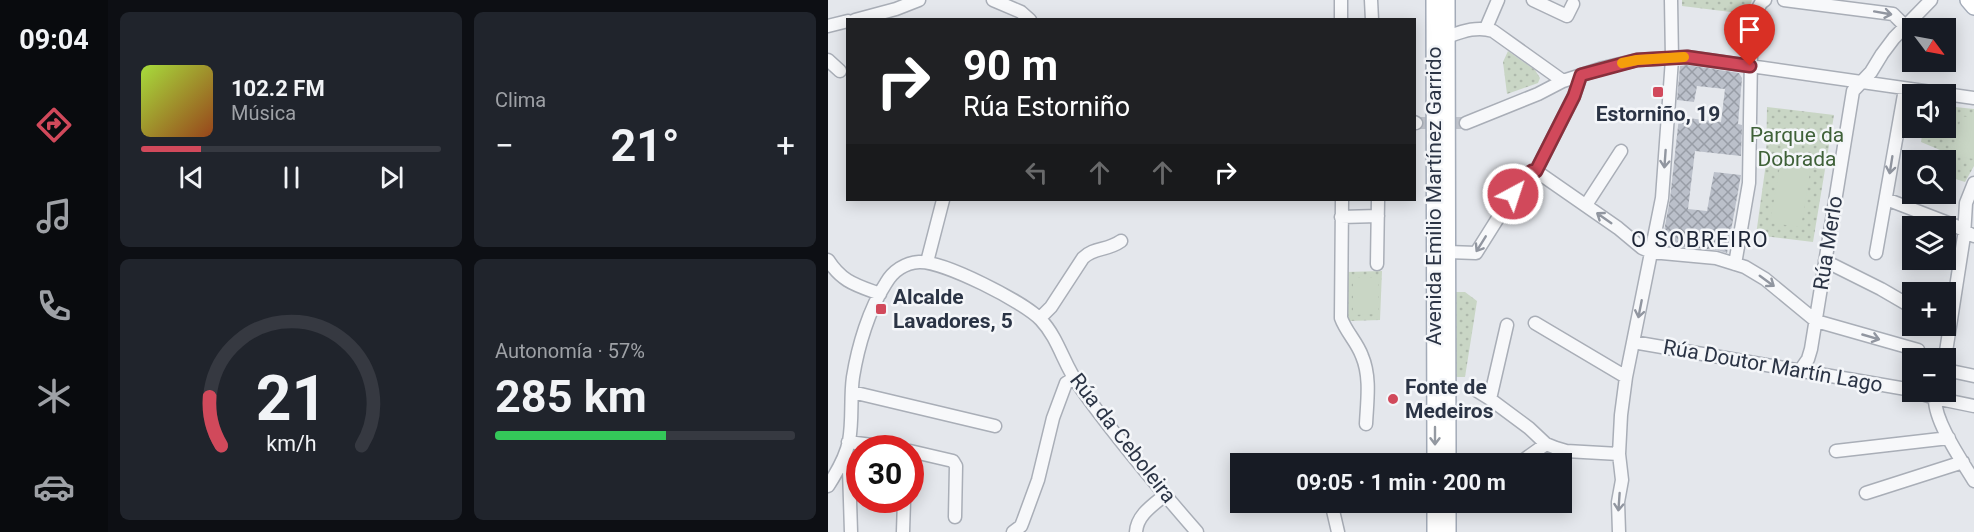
<!DOCTYPE html>
<html lang="es">
<head>
<meta charset="utf-8">
<style>
	body { margin:0; font-family:Roboto,sans-serif; background:#20242c; color:#f1f3f6; height:100vh; display:flex; flex-direction:column; font-size:22px; white-space:nowrap }
	* { box-sizing:border-box; margin:0 }
	p { font-size:20px; color:#9ea1a6 }
	.icon { flex:none; width:33px; height:33px; fill:none; stroke:currentColor; stroke-width:2; stroke-linecap:round; stroke-linejoin:round }
	.map { position:relative; flex:1; overflow:hidden }
	.panel { display:flex; flex-direction:column; gap:12px; padding:12px; background:#0d0f14; width:720px }
	.panel>* { flex:none }
	.top-card { position:absolute; left:18px; top:18px; width:570px; height:183px; border-radius:0px; box-shadow:0 3px 15px #0003; background:#202124; color:#fff; overflow:hidden }
	.needle { width:39px; rotate:122deg }
	.tools { position:absolute; left:1074px; top:18px; display:grid; gap:12px }
	.tools a { display:grid; place-items:center; width:54px; height:54px; border-radius:0px; background:#171b24; box-shadow:0 3px 15px #0003; font-size:30px }
	.speed { position:absolute; left:18px; top:435px; display:flex; gap:12px; font-size:30px; font-weight:700; text-align:center }
	.speed>* { display:grid; place-content:center; width:78px; height:78px; border-radius:50%; background:#171b24; box-shadow:0 3px 15px #0003; line-height:1 }
	.speed .limit { border:9px solid #d22; background:#fff; color:#111 }
	.pin { position:absolute; display:grid; place-items:center; width:51px; height:51px; color:#fff; margin:-62px -26px; border-radius:50% 50% 50% 0; rotate:-45deg; box-shadow:0 0 6px #0007 }
	.pin .icon { rotate:45deg }
	.me { position:absolute; width:66px; margin:-33px; rotate:40deg; stroke-linejoin:round; filter:drop-shadow(0 0 4px #0008) }
	.turn { display:flex; align-items:center; gap:21px; height:126px; padding:0 18px; font-size:27px }
	.turn .icon { width:78px; height:78px; stroke-width:2.5 }
	.turn b { display:block; font-size:42px; line-height:51px }
	.lanes { display:flex; align-items:center; height:57px; padding:0 18px; background:#0003; justify-content:center; gap:30px; direction:ltr }
	.lanes .off { opacity:.35 }
	.big { font-size:45px; font-weight:700; line-height:1.1 }
	.panel .card { flex:1; display:flex; flex-direction:column; justify-content:center; gap:9px; min-width:0; padding:0 21px; border-radius:9px; background:#20242c }
	.panel .dial { align-items:center; gap:0 }
	.dial svg { height:156px; overflow:visible; fill:none; stroke:#363941; stroke-width:7; stroke-linecap:round; text-anchor:middle }
	.dial text { fill:#f1f3f6; stroke:none }
	.song { display:flex; align-items:center; gap:18px }
	.cover { width:72px; height:72px; border-radius:9px; background:linear-gradient(135deg,hsl(80 70% 55%),hsl(20 70% 35%)) }
	.played { height:6px; border-radius:3px; background:linear-gradient(90deg,#d1495b 20%,#363941 20%) }
	.keys { display:flex; justify-content:space-around; direction:ltr }
	.heat { display:flex; justify-content:space-between; align-items:center; font-size:33px; direction:ltr }
	.charge { height:9px; border-radius:4px; background:linear-gradient(90deg,#34c759 57%,#363941 0) }
	.panel .tiles { flex:1; display:grid; gap:12px; grid-template-columns:repeat(2,1fr) }
	.trip { position:absolute; left:402px; top:453px; width:342px; height:60px; border-radius:0px; background:#171b24; box-shadow:0 3px 15px #0003; font-weight:700; line-height:60px; text-align:center }
	main { display:flex; flex:1; min-height:0 }
	.tabs { display:flex; flex-direction:column; width:108px; justify-content:space-around; align-items:center; background:#090b0e; color:#9ea1a6 }
	.tabs .icon { width:42px; height:42px }
	.tabs .selected { color:#d1495b }
	.tabs b { font-size:27px; color:#f1f3f6 }
	.map>svg:first-child { display:block }
</style>
</head>
<body>
<main>
<nav class="tabs">
<b>09:04</b>
<svg class="icon selected" aria-label="directions" viewBox="0 0 24 24"><path d="M12 3l9 9-9 9-9-9zM9 14v-3h6M13 9l2 2-2 2"/></svg>
<svg class="icon" aria-label="music" viewBox="0 0 24 24"><path d="M9 18V5l10-2v13"/><circle cx="6" cy="18" r="3"/><circle cx="16" cy="16" r="3"/></svg>
<svg class="icon" aria-label="phone" viewBox="0 0 24 24"><path d="M5 4h4l2 5-3 2q2 4 5 5l2-3 5 2v4C11 20 4 13 5 4z"/></svg>
<svg class="icon" aria-label="climate" viewBox="0 0 24 24"><path d="M12 3v18M4 7l16 10M4 17L20 7"/></svg>
<svg class="icon" aria-label="car" viewBox="0 0 24 24"><path d="M5 17H2v-5l4-1 3-4h7l3 4 3 1v5h-3M9 17h6M6 11h13"/><circle cx="7" cy="17" r="2"/><circle cx="17" cy="17" r="2"/></svg>
</nav>
<section class="panel">
<div class="tiles">
<div class="card">
<div class="song"><i class="cover"></i><div><b>102.2 FM</b><p>Música</p></div></div>
<div class="played"></div>
<div class="keys"><svg class="icon" aria-label="previous" viewBox="0 0 24 24"><path d="M18 5L8 12l10 7zM5 5v14"/></svg><svg class="icon" aria-label="pause" viewBox="0 0 24 24"><path d="M8 5v14M16 5v14"/></svg><svg class="icon" aria-label="next" viewBox="0 0 24 24"><path d="M6 5l10 7-10 7zM19 5v14"/></svg></div>
</div>
<div class="card"><p>Clima</p>
<div class="heat"><a>−</a><b class="big">21°</b><a>+</a></div>
</div>
<div class="card dial"><svg viewBox="0 0 100 80">
<path d="M14 69A42 42 0 1 1 86 69"/>
<path d="M14 69A42 42 0 0 1 8 44" stroke="#d1495b"/>
<text x="50" y="56" font-size="32" font-weight="700">21</text>
<text x="50" y="72" font-size="11">km/h</text>
</svg></div>
<div class="card"><p>Autonomía · 57%</p><b class="big">285 km</b><div class="charge"></div></div>
</div>
</section>
<div class="map">
<svg width="1146" height="532" viewBox="0 0 1146 532">
	<defs>
		<pattern id="park-dots" width="8" height="8" patternUnits="userSpaceOnUse" patternTransform="scale(1.5)"><rect width="8" height="8" fill="#c9d6c5"/><path d="M2 2h.1M6 6h.1" fill="none" stroke="#adb8ab" stroke-width="1.8" stroke-linecap="round"/></pattern>
		<pattern id="building-cross-hatch" width="8" height="8" patternUnits="userSpaceOnUse" patternTransform="scale(1.5)"><rect width="8" height="8" fill="#bbc0ca"/><path d="M0 0l8 8M0 8l8-8" fill="none" stroke="#989da6"/></pattern>
	</defs>
	<rect width="100%" height="100%" fill="#e4e7ec"/>
	<path fill="url(#park-dots)" d="M 854,0 L 924,0 L 919,14 L 854,6 Z
		M 680,51 L 707,70 L 712,78 L 710,83 L 679,94 L 675,62 Z
		M 1118,106 L 1146,109 L 1146,166 L 1137,182 L 1118,176 L 1118,160 L 1109,160 L 1112,150 L 1093,142 L 1095,128 L 1118,128 Z
		M 939,107 L 1006,115 L 985,242 L 928,235 L 938,163 Z
		M 554,271 L 552,320 L 520,321 L 518,272 Z
		M 628,292 L 637,292 L 649,301 L 637,377 L 628,377 L 628,364 L 626,364 L 626,323 L 628,322 Z"/>
	<path fill="#c9d6c5" d="M 1133,116 L 1146,118 L 1146,159 L 1125,156 Z
		M 953,160 L 983,166 L 973,227 L 942,223 Z
		M 525,278 L 550,278 L 550,314 L 525,315 Z"/>
	<path fill="url(#building-cross-hatch)" d="M 859,65 L 911,73 L 914,78 L 910,124 L 914,125 L 913,156 L 867,151 L 860,209 L 879,211 L 886,172 L 913,175 L 899,253 L 889,250 L 836,245 L 834,242 L 842,199 L 851,117 L 893,122 L 897,89 L 869,86 L 866,102 L 849,100 L 852,66 Z"/>
	<g fill="none" stroke-linecap="round" stroke-linejoin="round">
		<path stroke="#bfc3cb" stroke-width="12" stroke-dasharray="12 6" stroke-linecap="butt" d="M 588,123 L 638,123"/>
		<g stroke="#a9aeb7" stroke-width="15">
			<path id="minor" d="M 165,0 L 193,12 L 202,20
				M 543,0 L 544,20
				M 705,0 L 739,16 L 745,4
				M 956,0 L 1065,14 L 1077,26
				M 27,20 L 68,9 L 91,0
				M 513,20 L 513,0
				M 0,26 L 20,21
				M 658,28 L 670,0
				M 613,39 C 631,33 647,25 665,31 L 735,81
				M 0,60 L 12,71
				M 586,122 L 588,123
				M 638,123 L 710,94 L 735,81 L 775,68 L 809,60 L 859,57 L 1146,98
				M 708,171 L 790,228 L 814,248 L 823,252 L 888,258 L 917,267 L 937,279 L 988,321 L 1090,350 L 1089,358
				M 1058,199 L 1128,226 L 1146,236
				M 514,200 L 513,318 C 518,332 529,342 534,356 C 543,377 539,402 538,424
				M 758,205 L 793,151
				M 513,217 L 550,216
				M 620,252 L 648,253 L 697,175 L 704,171 L 708,171 L 746,96 L 753,75
				M 1048,253 L 1077,89
				M 0,260 C 14,282 28,285 52,294
				M 997,261 L 1053,289 L 1084,307
				M 99,262 L 115,200
				M 549,264 L 550,200
				M 907,264 L 921,183 L 923,56 L 928,12 L 933,3 L 937,0
				M 212,318 L 223,307 L 255,258 C 266,247 279,251 293,241
				M 707,323 L 798,377
				M 679,325 L 662,399 L 701,428 L 718,444 L 728,448 L 738,451 L 791,454
				M 805,342 L 1084,390
				M 1117,358 L 1136,236 L 1138,203 L 1146,183
				M 1118,370 L 1146,376
				M 971,372 L 980,359 L 983,349 L 1025,91 L 1043,72 L 1054,54 L 1066,38 L 1103,0
				M 646,389 L 662,399
				M 24,392 L 167,426
				M 1088,392 L 1107,398 C 1106,421 1134,461 1146,481
				M 1110,392 L 1107,398 L 1146,406
				M 20,442 L 68,448
				M 82,451 L 125,461 L 128,466 L 127,517
				M 1008,451 L 1121,438
				M 17,454 L 21,469 L 23,532
				M 690,464 L 718,444
				M 0,486 C 9,472 18,457 21,441 C 25,420 22,398 25,377 C 30,346 41,309 58,283 C 65,271 77,263 91,262 C 116,261 196,302 213,320 C 231,339 236,366 252,387 C 288,438 328,485 369,532
				M 1038,493 L 1135,462
				M 503,502 L 510,532
				M 75,532 L 76,500
				M 185,532 L 193,526 L 195,521 L 210,480 L 225,418 L 238,383 L 246,378
				M 308,532 C 309,515 325,505 337,495
				M 791,532 L 790,502 L 794,480 L 791,454 L 793,415 L 798,377 L 834,198 L 844,59 L 843,0"/>
		</g>
		<g stroke="#a3abb8" stroke-width="18">
			<path id="major" d="M 606,0 L 607,464
				M 619,0 L 620,464
				M 1140,0 L 1146,7
				M 607,502 L 607,532
				M 620,502 L 620,532"/>
		</g>
		<use href="#minor" stroke="#f7f8fa" stroke-width="12"/>
		<use href="#major" stroke="#fff" stroke-width="15"/>
	</g>
	<defs><path id="oneway-shaft" d="M-6 0H5M1.5-3L5.5 0L1.5 3" fill="none" stroke-width="1.6" stroke-linecap="round" stroke-linejoin="round" transform="scale(1.5)"/></defs>
	<g stroke="#9196a0">
		<use href="#oneway-shaft" transform="translate(1055 13) rotate(10)"/>
		<use href="#oneway-shaft" transform="translate(837 159) rotate(94)"/>
		<use href="#oneway-shaft" transform="translate(1063 165) rotate(99)"/>
		<use href="#oneway-shaft" transform="translate(776 218) rotate(-145)"/>
		<use href="#oneway-shaft" transform="translate(653 244) rotate(122)"/>
		<use href="#oneway-shaft" transform="translate(939 281) rotate(36)"/>
		<use href="#oneway-shaft" transform="translate(812 309) rotate(101)"/>
		<use href="#oneway-shaft" transform="translate(1043 337) rotate(16)"/>
		<use href="#oneway-shaft" transform="translate(791 502) rotate(94)"/>
	</g>
	<use stroke="#959aa2" href="#oneway-shaft" transform="translate(607 436) rotate(90)"/>
	<g fill="none" stroke-linecap="round" stroke-linejoin="round">
		<g stroke="#882f3b" stroke-width="15">
			<path id="route" d="M 685,194 L 697,176 L 704,171 L 708,171 L 746,96 L 753,75 L 809,60 L 859,57 L 922,66"/>
		</g>
		<use href="#route" stroke="#d1495b" stroke-width="10"/>
		<path stroke="#f59e0b" stroke-width="10" d="M 794,63 L 809,60 L 856,57"/>
	</g>
	<g fill="#d1495b" stroke="#f4f6f9" stroke-width="2">
		<rect x="824" y="86" width="12" height="12" rx="3"/>
		<rect x="47" y="303" width="12" height="12" rx="3"/>
		<circle cx="565" cy="399" r="6"/>
	</g>
	<g text-anchor="middle" stroke-width="5" stroke-linejoin="round" paint-order="stroke">
		<g font-size="21" font-weight="bold" fill="#2b3445" stroke="#f4f6f9" text-anchor="start">
			<text x="830" y="121" text-anchor="middle">Estorniño, 19</text>
			<text x="65" y="304">Alcalde<tspan x="65" dy="24">Lavadores, 5</tspan></text>
			<text x="577" y="394">Fonte de<tspan x="577" dy="24">Medeiros</tspan></text>
		</g>
		<g font-size="21" fill="#3f6138" stroke="#f4f6f9">
			<text x="969" y="142">Parque da<tspan x="969" dy="24">Dobrada</tspan></text>
		</g>
		<g font-size="21" fill="#2b3445" stroke="#f4f6f9">
			<text transform="translate(606 196) rotate(-90)" y="7">Avenida Emilio Martínez Garrido</text>
			<text transform="translate(1000 243) rotate(-81)" y="7">Rúa Merlo</text>
			<text transform="translate(945 366) rotate(10)" y="7">Rúa Doutor Martín Lago</text>
			<text transform="translate(295 438) rotate(52)" y="7">Rúa da Ceboleira</text>
		</g>
		<g font-size="22" letter-spacing="1.5" fill="#1d2536" stroke="#f4f6f9">
			<text x="872" y="247">O SOBREIRO</text>
		</g>
	</g>
</svg>
<div class="tools">
<a><svg class="needle" viewBox="-14 -14 28 28"><path d="M0-13l5 13h-10z" fill="#e53935"/><path d="M0 13l5-13h-10z" fill="#9ea1a6"/></svg></a>
<a><svg class="icon" aria-label="sound" viewBox="0 0 24 24"><path d="M4 9h4l5-4v14l-5-4H4zM17 9q2 3 0 6"/></svg></a>
<a><svg class="icon" aria-label="search" viewBox="0 0 24 24"><circle cx="10" cy="10" r="6"/><path d="M15 15l6 6"/></svg></a>
<a><svg class="icon" aria-label="layers" viewBox="0 0 24 24"><path d="M12 4l9 5-9 5-9-5zM3 14l9 5 9-5"/></svg></a>
<a>+</a>
<a>−</a>
</div>
<div class="speed"><div class="limit">30</div></div>
<div class="pin" style="left:922px;top:66px;background:#d93025"><svg class="icon" aria-label="arrive" viewBox="0 0 24 24"><path d="M6 21V4h12l-3 4 3 4H6"/></svg></div>
<svg class="me" style="left:685px;top:194px" viewBox="-20 -20 40 40"><circle r="17" fill="#d1495b" stroke="#fff" stroke-width="3"/><path d="M0-11L8 9 0 5-8 9z" fill="#fff"/></svg>
<div class="trip">09:05 · 1 min · 200 m</div>
<div class="top-card">
<div class="turn"><svg class="icon" aria-label="right" viewBox="0 0 24 24"><path d="M7 20v-9h11M14 6l5 5-5 5"/></svg><div><b>90 m</b>Rúa Estorniño</div></div>
<div class="lanes"><svg class="icon off" aria-label="left" viewBox="0 0 24 24"><path d="M17 20v-9H6M10 6l-5 5 5 5"/></svg><svg class="icon off" aria-label="ahead" viewBox="0 0 24 24"><path d="M12 20V5M6 11l6-6 6 6"/></svg><svg class="icon off" aria-label="ahead" viewBox="0 0 24 24"><path d="M12 20V5M6 11l6-6 6 6"/></svg><svg class="icon" aria-label="right" viewBox="0 0 24 24"><path d="M7 20v-9h11M14 6l5 5-5 5"/></svg></div>
</div>
</div>
</main>
</body>
</html>
